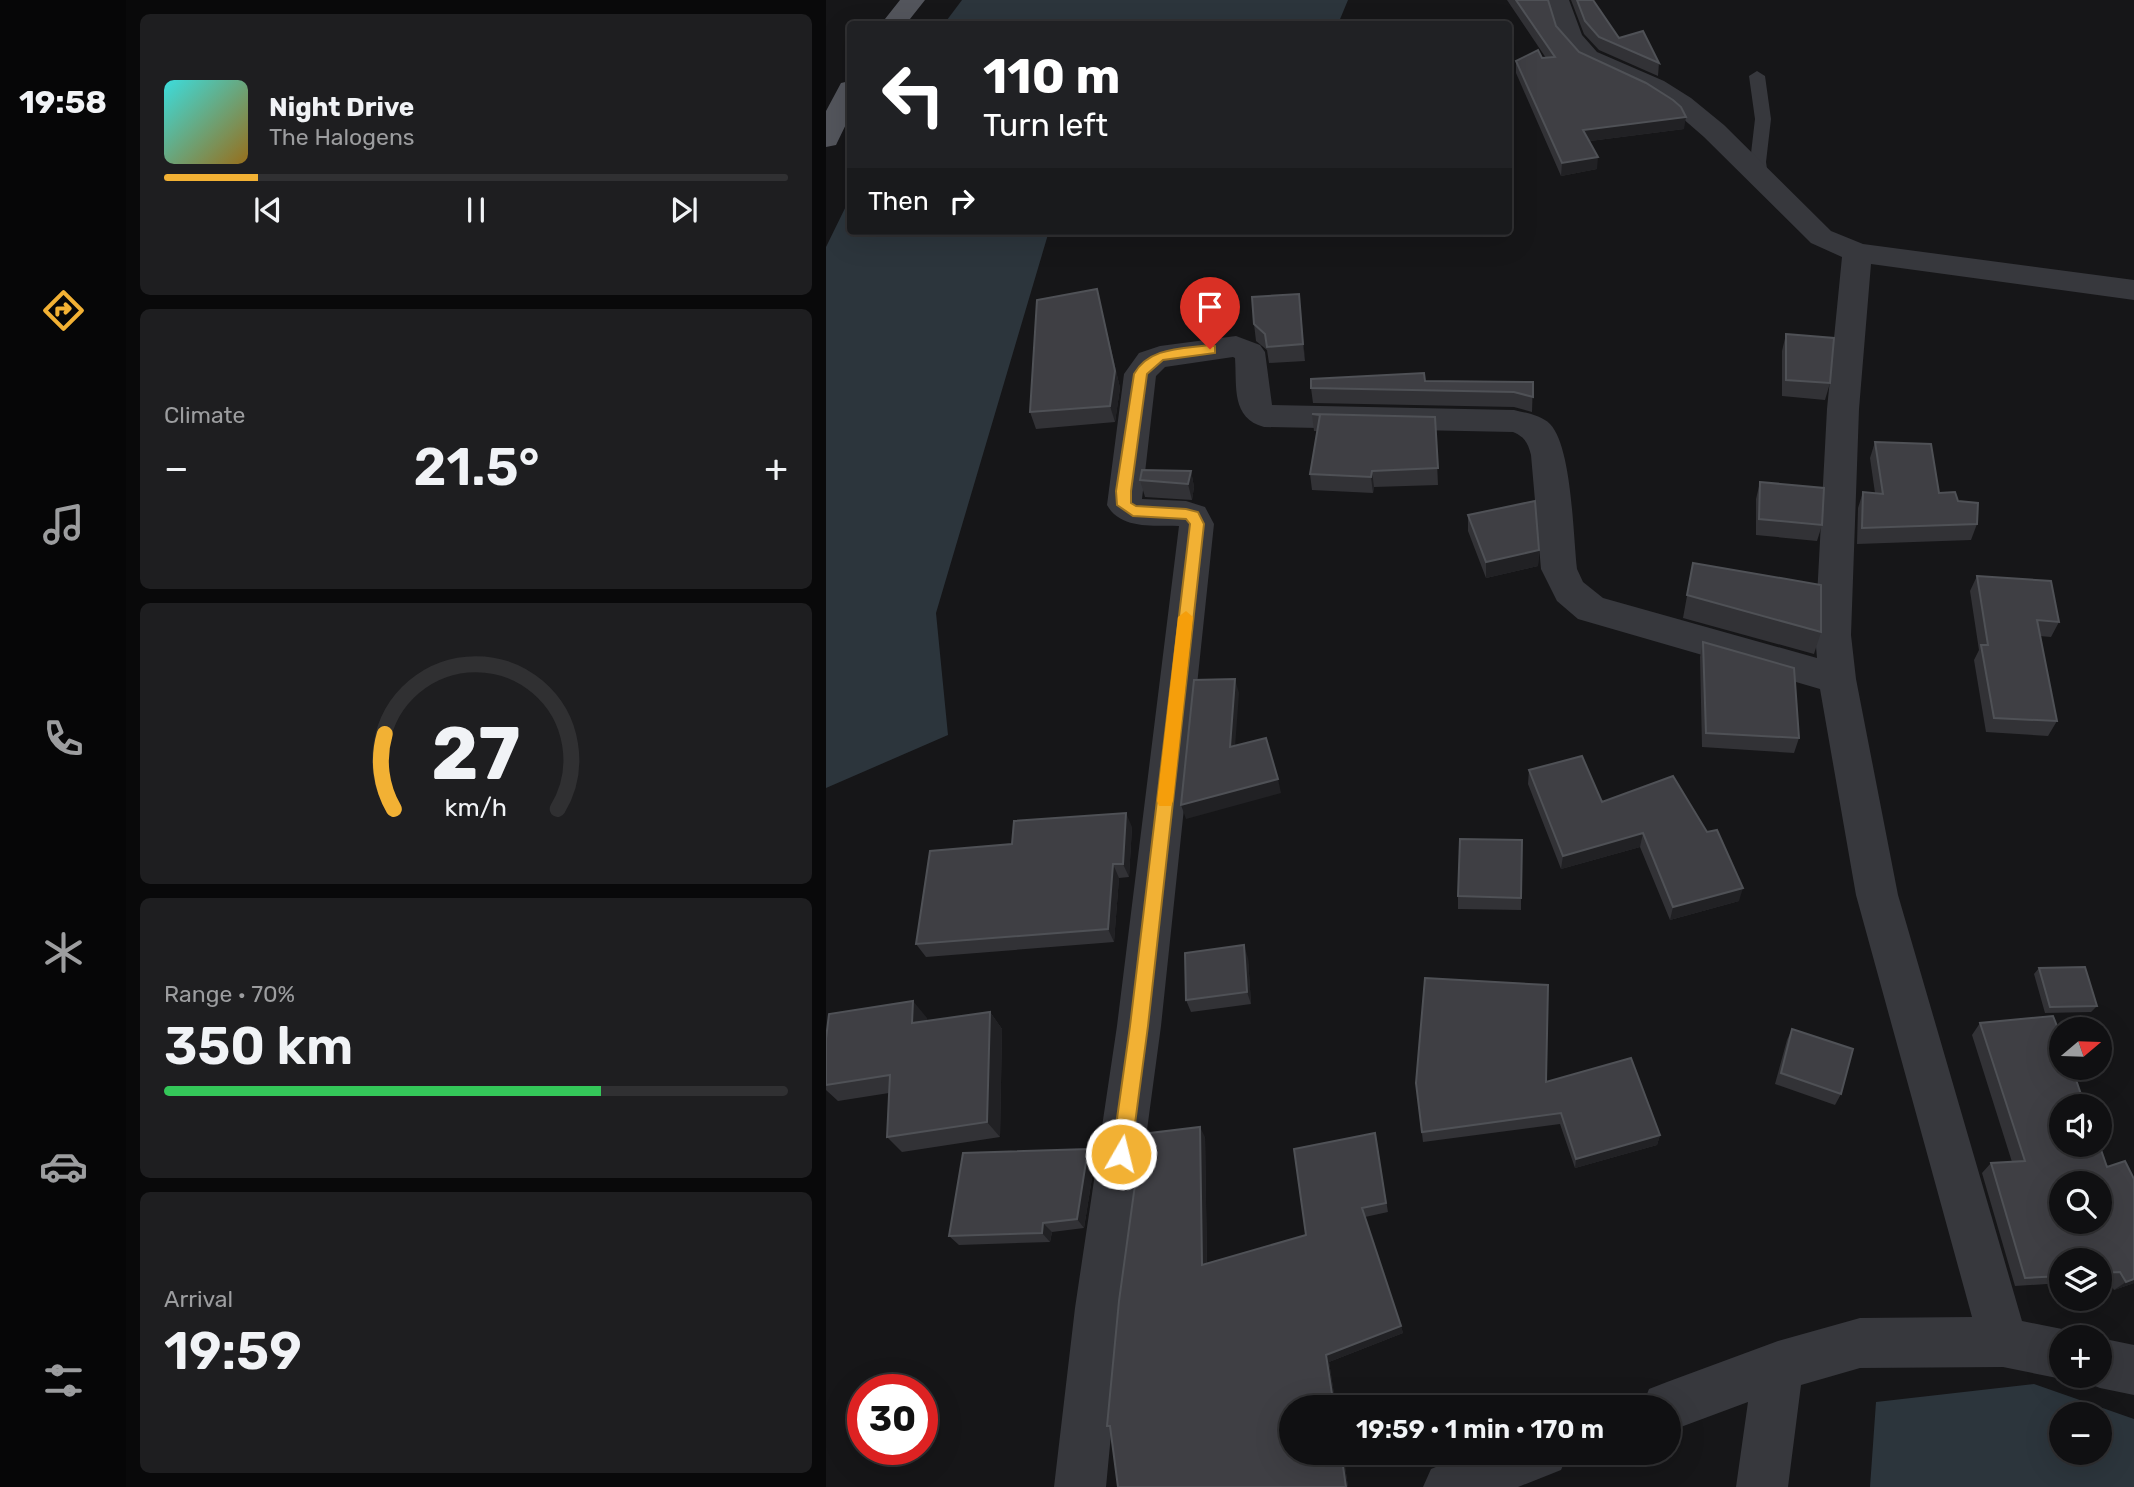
<!DOCTYPE html>
<html lang="en">
<head>
<meta charset="utf-8">
<style>
	body { margin:0; font-family:Rubik,sans-serif; background:#1e1e20; color:#f1f3f6; height:100vh; display:flex; flex-direction:column; font-size:26px; white-space:nowrap }
	* { box-sizing:border-box; margin:0 }
	p { font-size:23px; color:#9c9d9f }
	.icon { flex:none; width:38px; height:38px; fill:none; stroke:currentColor; stroke-width:2; stroke-linecap:round; stroke-linejoin:round }
	.map { position:relative; flex:1; overflow:hidden }
	.drawer { display:flex; flex-direction:column; gap:14px; padding:14px; background:#09090a; width:700px }
	.drawer>* { flex:none }
	.banner { position:absolute; left:21px; top:21px; width:665px; height:214px; border-radius:7px; box-shadow:0 7px 28px #0002,0 0 0 2px #303032; background:#202124; color:#fff; overflow:hidden }
	.needle { width:46px; rotate:71deg }
	.fabs { position:absolute; left:1223px; top:1017px; display:grid; gap:14px }
	.fabs a { display:grid; place-items:center; width:63px; height:63px; border-radius:50%; background:#101012; box-shadow:0 7px 28px #0002,0 0 0 2px #303032; font-size:35px }
	.speed { position:absolute; left:21px; top:1374px; display:flex; gap:14px; font-size:35px; font-weight:700; text-align:center }
	.speed>* { display:grid; place-content:center; width:91px; height:91px; border-radius:50%; background:#101012; box-shadow:0 7px 28px #0002,0 0 0 2px #303032; line-height:1 }
	.speed .limit { border:10px solid #d22; background:#fff; color:#111 }
	.pin { position:absolute; display:grid; place-items:center; width:60px; height:60px; color:#fff; margin:-72px -30px; border-radius:50% 50% 50% 0; rotate:-45deg; box-shadow:0 0 7px #0007 }
	.pin .icon { rotate:45deg }
	.me { position:absolute; width:77px; margin:-38px; rotate:8deg; stroke-linejoin:round; filter:drop-shadow(0 0 5px #0008) }
	.turn { display:flex; align-items:center; gap:24px; height:147px; padding:0 21px; font-size:32px }
	.turn .icon { width:91px; height:91px; stroke-width:2.5 }
	.turn b { display:block; font-size:49px; line-height:60px }
	.then { display:flex; align-items:center; height:66px; padding:0 21px; background:#0003; gap:14px; font-size:26px }
	.big { font-size:52px; font-weight:600; line-height:1.1 }
	.drawer .tile { flex:1; display:flex; flex-direction:column; justify-content:center; gap:10px; min-width:0; padding:0 24px; border-radius:10px; background:#1e1e20 }
	.drawer .dial { align-items:center; gap:0 }
	.dial svg { height:182px; overflow:visible; fill:none; stroke:#303032; stroke-width:7; stroke-linecap:round; text-anchor:middle }
	.dial text { fill:#f1f3f6; stroke:none }
	.song { display:flex; align-items:center; gap:21px }
	.cover { width:84px; height:84px; border-radius:10px; background:linear-gradient(135deg,hsl(180 70% 55%),hsl(40 70% 35%)) }
	.played { height:7px; border-radius:4px; background:linear-gradient(90deg,#f2b134 15%,#303032 15%) }
	.keys { display:flex; justify-content:space-around; direction:ltr }
	.heat { display:flex; justify-content:space-between; align-items:center; font-size:38px; direction:ltr }
	.charge { height:10px; border-radius:5px; background:linear-gradient(90deg,#34c759 70%,#303032 0) }
	.trip { position:absolute; left:453px; top:1395px; width:402px; height:70px; border-radius:35px; background:#101012; box-shadow:0 7px 28px #0002,0 0 0 2px #303032; font-weight:600; line-height:70px; text-align:center }
	main { display:flex; flex:1; min-height:0 }
	.dock { display:flex; flex-direction:column; width:126px; justify-content:space-around; align-items:center; background:#060607; color:#9c9d9f }
	.dock .icon { width:49px; height:49px }
	.dock .current { color:#f2b134 }
	.dock b { font-size:32px; color:#f1f3f6 }
	.map>svg:first-child { display:block }
</style>
</head>
<body>
<main>
<nav class="dock">
<b>19:58</b>
<svg class="icon current" aria-label="directions" viewBox="0 0 24 24"><path d="M12 3l9 9-9 9-9-9zM9 14v-3h6M13 9l2 2-2 2"/></svg>
<svg class="icon" aria-label="music" viewBox="0 0 24 24"><path d="M9 18V5l10-2v13"/><circle cx="6" cy="18" r="3"/><circle cx="16" cy="16" r="3"/></svg>
<svg class="icon" aria-label="phone" viewBox="0 0 24 24"><path d="M5 4h4l2 5-3 2q2 4 5 5l2-3 5 2v4C11 20 4 13 5 4z"/></svg>
<svg class="icon" aria-label="climate" viewBox="0 0 24 24"><path d="M12 3v18M4 7l16 10M4 17L20 7"/></svg>
<svg class="icon" aria-label="car" viewBox="0 0 24 24"><path d="M5 17H2v-5l4-1 3-4h7l3 4 3 1v5h-3M9 17h6M6 11h13"/><circle cx="7" cy="17" r="2"/><circle cx="17" cy="17" r="2"/></svg>
<svg class="icon" aria-label="filters" viewBox="0 0 24 24"><path d="M4 7h16M4 17h16"/><circle cx="9" cy="7" r="2"/><circle cx="15" cy="17" r="2"/></svg>
</nav>
<section class="drawer">
<div class="tile">
<div class="song"><i class="cover"></i><div><b>Night Drive</b><p>The Halogens</p></div></div>
<div class="played"></div>
<div class="keys"><svg class="icon" aria-label="previous" viewBox="0 0 24 24"><path d="M18 5L8 12l10 7zM5 5v14"/></svg><svg class="icon" aria-label="pause" viewBox="0 0 24 24"><path d="M8 5v14M16 5v14"/></svg><svg class="icon" aria-label="next" viewBox="0 0 24 24"><path d="M6 5l10 7-10 7zM19 5v14"/></svg></div>
</div>
<div class="tile"><p>Climate</p>
<div class="heat"><a>−</a><b class="big">21.5°</b><a>+</a></div>
</div>
<div class="tile dial"><svg viewBox="0 0 100 80">
<path d="M14 69A42 42 0 1 1 86 69"/>
<path d="M14 69A42 42 0 0 1 10 36" stroke="#f2b134"/>
<text x="50" y="56" font-size="32" font-weight="700">27</text>
<text x="50" y="72" font-size="11">km/h</text>
</svg></div>
<div class="tile"><p>Range · 70%</p><b class="big">350 km</b><div class="charge"></div></div>
<div class="tile"><p>Arrival</p><b class="big">19:59</b></div>
</section>
<div class="map">
<svg width="1308" height="1487" viewBox="0 0 1308 1487">
	<rect width="100%" height="100%" fill="#161618"/>
	<path fill="#2c353c" fill-rule="evenodd" d="M 136,0 L 522,0 L 512,24 L 118,24 Z
		M 24,198 L 24,231 L 223,231 L 110,613 L 122,735 L 0,788 L 0,247 Z
		M 1208,1384 L 1308,1419 L 1308,1487 L 1044,1487 L 1050,1402 ZM 1236,1414 L 1274,1414 L 1274,1452 L 1236,1452 Z"/>
	<g fill="none" stroke-linecap="round" stroke-linejoin="round">
		<path fill="#37383d" fill-rule="evenodd" d="M 931,71 L 939,76 L 945,119 L 940,162 L 942,176 L 934,181 L 926,176 L 924,162 L 929,119 L 923,76 Z"/>
		<path fill="#37383d" fill-rule="evenodd" d="M 719,0 L 743,0 L 756,35 L 771,52 L 838,81 L 865,98 L 898,125 L 1005,231 L 1037,244 L 1308,280 L 1308,300 L 1045,264 L 1033,409 L 1025,635 L 1030,679 L 1072,895 L 1196,1321 L 1236,1329 L 1254,1336 L 1236,1337 L 1236,1376 L 1244,1376 L 1236,1379 L 1177,1367 L 1034,1368 L 975,1385 L 962,1487 L 910,1487 L 922,1402 L 844,1431 L 844,1407 L 816,1407 L 823,1389 L 841,1382 L 952,1341 L 1034,1318 L 1146,1317 L 1030,895 L 994,689 L 752,619 L 731,601 L 715,569 L 705,455 C 702,443 699,437 687,432 L 438,427 C 405,418 411,387 409,358 L 407,357 L 339,367 L 330,376 L 316,499 L 360,501 L 379,507 L 388,524 L 335,1026 L 297,1308 L 280,1487 L 228,1487 L 249,1308 L 291,1026 L 353,526 C 328,525 295,530 281,505 L 298,374 L 313,353 L 334,346 L 410,336 L 434,345 L 439,352 L 446,405 L 688,410 C 700,413 715,415 724,424 C 746,447 747,535 751,569 L 757,582 L 777,598 L 991,658 L 989,635 L 1001,409 L 1016,257 L 985,243 L 878,137 L 847,110 L 820,93 L 753,62 L 731,37 Z
			M 1274,1338 L 1308,1345 L 1308,1395 L 1274,1388 L 1256,1381 L 1254,1376 L 1274,1376 Z
			M 646,1452 L 743,1452 L 735,1470 L 692,1487 L 597,1487 L 605,1469 Z"/>
		<path fill="#53555c" fill-rule="evenodd" d="M 74,0 L 99,0 L 80,24 L 55,24 Z
			M 24,81 L 24,116 L 10,145 L 0,147 L 0,111 L 15,83 Z"/>
	</g>
	<path fill="#323236" d="M 681,0 L 722,0 L 730,26 L 753,52 L 858,129 L 764,141 L 771,169 L 735,176 L 690,73 L 690,61 L 720,58 Z
		M 745,0 L 767,0 L 793,38 L 833,63 L 832,76 L 773,50 L 758,34 Z
		M 473,294 L 479,361 L 443,363 L 441,350 L 430,341 L 428,324 Z
		M 275,306 L 294,388 L 289,422 L 210,429 L 204,412 Z
		M 960,334 L 1004,383 L 999,400 L 956,396 L 956,351 Z
		M 599,381 L 707,382 L 706,412 L 688,407 L 487,403 L 485,388 Z
		M 486,414 L 609,417 L 612,485 L 548,487 L 547,493 L 486,490 L 484,474 L 491,431 L 488,431 Z
		M 1049,442 L 1113,493 L 1132,501 L 1151,524 L 1145,540 L 1031,544 L 1032,508 L 1037,492 L 1049,493 L 1044,458 Z
		M 365,471 L 368,487 L 366,500 L 319,497 L 314,480 Z
		M 934,482 L 996,525 L 991,541 L 930,535 L 930,499 Z
		M 642,515 L 713,550 L 712,566 L 660,578 L 642,531 Z
		M 867,563 L 995,632 L 988,654 L 857,618 Z
		M 1151,576 L 1233,622 L 1225,637 L 1214,636 L 1231,721 L 1222,736 L 1160,732 L 1148,660 L 1153,650 L 1144,591 Z
		M 877,642 L 973,738 L 968,753 L 876,747 L 874,657 Z
		M 703,770 L 776,802 L 913,901 L 844,920 L 814,847 L 735,869 L 702,784 Z
		M 306,827 L 303,877 L 293,878 L 288,942 L 100,957 L 90,944 L 186,844 Z
		M 632,896 L 695,898 L 695,910 L 632,909 Z
		M 422,958 L 425,1004 L 365,1012 L 360,1000 Z
		M 1213,968 L 1271,1006 L 1265,1012 L 1219,1013 L 1208,974 Z
		M 164,1012 L 176,1029 L 174,1137 L 76,1152 L 61,1137 L 63,1093 L 12,1101 L 0,1090 L 0,1039 L 101,1018 L 101,1021 Z
		M 1154,1023 L 1308,1283 L 1288,1290 L 1282,1280 L 1274,1280 L 1274,1260 L 1236,1260 L 1236,1283 L 1189,1286 L 1156,1173 L 1165,1163 L 1186,1162 L 1146,1035 Z
		M 966,1029 L 1015,1094 L 1009,1105 L 949,1084 L 961,1040 Z
		M 720,1082 L 834,1135 L 831,1145 L 749,1168 L 734,1124 L 597,1142 L 590,1083 Z
		M 549,1133 L 562,1212 L 539,1217 L 577,1333 L 503,1362 L 510,1407 L 466,1407 L 517,1452 L 522,1487 L 292,1487 L 285,1429 L 281,1426 L 379,1137 L 381,1264 L 480,1235 Z
		M 262,1149 L 269,1159 L 258,1228 L 226,1232 L 224,1242 L 133,1245 L 123,1236 Z"/>
	<path fill="#212124" d="M 860,117 L 858,129 L 756,142 L 757,130 Z
		M 772,157 L 771,169 L 735,176 L 736,163 Z
		M 271,289 L 294,388 L 289,422 L 284,406 Z
		M 473,294 L 475,311 L 479,361 L 477,344 Z
		M 365,471 L 368,487 L 366,500 L 362,484 Z
		M 546,471 L 548,487 L 547,493 L 545,477 Z
		M 713,550 L 712,566 L 660,578 L 660,562 Z
		M 409,679 L 413,693 L 408,761 L 404,747 Z
		M 452,779 L 455,793 L 360,819 L 355,805 Z
		M 300,813 L 306,827 L 303,877 L 297,864 Z
		M 817,833 L 814,847 L 735,869 L 737,856 Z
		M 287,864 L 293,878 L 288,942 L 282,929 Z
		M 917,888 L 913,901 L 844,920 L 847,907 Z
		M 418,945 L 422,958 L 425,1004 L 421,992 Z
		M 87,1001 L 101,1018 L 100,1039 L 86,1023 Z
		M 164,1012 L 176,1029 L 174,1137 L 161,1122 Z
		M 374,1127 L 379,1137 L 381,1273 L 376,1265 Z
		M 834,1135 L 831,1145 L 749,1168 L 750,1159 Z
		M 262,1149 L 269,1159 L 258,1228 L 251,1219 Z
		M 217,1223 L 226,1232 L 224,1242 L 216,1233 Z
		M 1308,1279 L 1308,1283 L 1288,1290 L 1300,1282 Z
		M 575,1326 L 577,1333 L 503,1362 L 510,1407 L 508,1407 L 500,1355 Z
		M 515,1452 L 517,1452 L 522,1487 L 520,1487 Z"/>
	<path fill="#3f3f44" stroke="#4f5156" stroke-width="2" fill-rule="evenodd" d="M 690,0 L 722,0 L 730,26 L 753,52 L 820,83 L 847,100 L 855,107 L 860,117 L 757,130 L 772,157 L 736,163 L 690,61 L 712,50 L 716,58 L 729,57 Z
		M 751,0 L 767,0 L 793,38 L 817,31 L 833,63 L 773,37 L 759,21 Z
		M 271,289 L 289,371 L 284,406 L 204,412 L 211,300 Z
		M 473,294 L 477,344 L 441,347 L 439,334 L 428,324 L 426,297 Z
		M 960,334 L 1008,338 L 1004,383 L 960,380 Z
		M 598,373 L 599,381 L 707,382 L 707,397 L 688,392 L 485,388 L 485,379 Z
		M 486,414 L 609,417 L 612,468 L 546,471 L 545,477 L 484,474 L 494,415 Z
		M 1049,442 L 1105,444 L 1113,493 L 1129,492 L 1132,501 L 1152,503 L 1151,524 L 1036,528 L 1037,492 L 1057,494 Z
		M 316,470 L 365,471 L 362,484 L 314,480 Z
		M 934,482 L 998,488 L 996,525 L 933,519 Z
		M 709,501 L 713,550 L 660,562 L 642,515 Z
		M 867,563 L 995,585 L 995,632 L 861,595 Z
		M 1151,576 L 1225,581 L 1233,622 L 1211,620 L 1231,721 L 1168,718 L 1155,645 L 1162,645 Z
		M 877,642 L 968,668 L 973,738 L 880,733 Z
		M 409,679 L 404,747 L 440,738 L 452,779 L 355,805 L 368,680 Z
		M 756,756 L 776,802 L 847,776 L 881,832 L 891,830 L 917,888 L 847,907 L 817,833 L 737,856 L 703,770 Z
		M 300,813 L 297,864 L 287,864 L 282,929 L 90,944 L 104,851 L 186,844 L 188,821 Z
		M 634,839 L 696,840 L 695,898 L 632,896 Z
		M 418,945 L 421,992 L 360,1000 L 359,953 Z
		M 1259,967 L 1271,1006 L 1224,1007 L 1213,968 Z
		M 599,978 L 722,985 L 720,1082 L 805,1058 L 834,1135 L 750,1159 L 735,1113 L 596,1132 L 590,1083 Z
		M 87,1001 L 86,1023 L 164,1012 L 161,1122 L 61,1137 L 64,1075 L 0,1085 L 0,1039 L 3,1014 Z
		M 1227,1016 L 1236,1039 L 1236,1068 L 1246,1068 L 1259,1106 L 1236,1106 L 1236,1144 L 1273,1144 L 1281,1167 L 1299,1161 L 1308,1179 L 1308,1279 L 1300,1282 L 1294,1272 L 1274,1273 L 1274,1260 L 1236,1260 L 1236,1276 L 1199,1278 L 1165,1163 L 1199,1161 L 1154,1023 ZM 1236,1183 L 1274,1183 L 1274,1222 L 1236,1222 Z
		M 966,1029 L 1027,1049 L 1015,1094 L 955,1073 Z
		M 374,1127 L 376,1265 L 480,1235 L 468,1149 L 549,1133 L 560,1203 L 536,1208 L 575,1326 L 500,1355 L 508,1407 L 466,1407 L 466,1452 L 515,1452 L 520,1487 L 292,1487 L 284,1426 L 281,1426 L 293,1301 L 316,1134 Z
		M 262,1149 L 251,1219 L 217,1223 L 216,1233 L 123,1236 L 137,1153 Z"/>
	<path fill="#f2b134" stroke="#9d7322" stroke-width="2" d="M 384,345 L 389,346 L 389,353 L 337,360 L 321,374 L 305,491 L 305,503 L 310,506 L 360,509 L 372,512 L 378,524 L 322,1026 L 305,1154 L 302,1161 L 295,1164 L 288,1161 L 286,1154 L 304,1026 L 364,524 L 360,519 L 307,516 L 291,505 L 290,491 L 308,374 C 323,347 356,349 384,345 Z"/>
	<path fill="#f59e0b" d="M 360,611 L 367,617 L 347,801 L 345,806 L 333,806 L 331,801 L 352,617 Z"/>
</svg>
<div class="fabs">
<a><svg class="needle" viewBox="-14 -14 28 28"><path d="M0-13l5 13h-10z" fill="#e53935"/><path d="M0 13l5-13h-10z" fill="#9c9d9f"/></svg></a>
<a><svg class="icon" aria-label="sound" viewBox="0 0 24 24"><path d="M4 9h4l5-4v14l-5-4H4zM17 9q2 3 0 6"/></svg></a>
<a><svg class="icon" aria-label="search" viewBox="0 0 24 24"><circle cx="10" cy="10" r="6"/><path d="M15 15l6 6"/></svg></a>
<a><svg class="icon" aria-label="layers" viewBox="0 0 24 24"><path d="M12 4l9 5-9 5-9-5zM3 14l9 5 9-5"/></svg></a>
<a>+</a>
<a>−</a>
</div>
<div class="speed"><div class="limit">30</div></div>
<div class="pin" style="left:384px;top:349px;background:#d93025"><svg class="icon" aria-label="arrive" viewBox="0 0 24 24"><path d="M6 21V4h12l-3 4 3 4H6"/></svg></div>
<svg class="me" style="left:295px;top:1154px" viewBox="-20 -20 40 40"><circle r="17" fill="#f2b134" stroke="#fff" stroke-width="3"/><path d="M0-11L8 9 0 5-8 9z" fill="#fff"/></svg>
<div class="trip">19:59 · 1 min · 170 m</div>
<div class="banner">
<div class="turn"><svg class="icon" aria-label="left" viewBox="0 0 24 24"><path d="M17 20v-9H6M10 6l-5 5 5 5"/></svg><div><b>110 m</b>Turn left</div></div>
<div class="then">Then<svg class="icon" aria-label="right" viewBox="0 0 24 24"><path d="M7 20v-9h11M14 6l5 5-5 5"/></svg></div>
</div>
</div>
</main>
</body>
</html>
